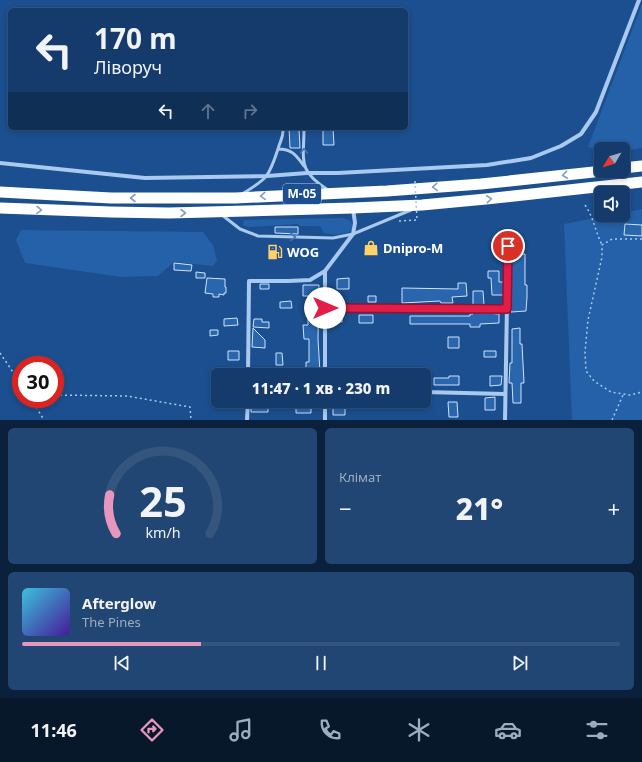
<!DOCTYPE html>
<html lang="uk">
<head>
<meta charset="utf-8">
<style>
	body { margin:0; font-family:"Noto Sans",sans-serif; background:#214673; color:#f1f3f6; height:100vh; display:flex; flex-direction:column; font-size:15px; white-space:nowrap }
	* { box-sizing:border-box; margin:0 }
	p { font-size:13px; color:#9dadc1 }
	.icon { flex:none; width:22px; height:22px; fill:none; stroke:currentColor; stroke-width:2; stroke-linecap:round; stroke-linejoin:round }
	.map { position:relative; height:420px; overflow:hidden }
	.panel { display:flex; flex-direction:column; gap:8px; padding:8px; background:#0b203b; flex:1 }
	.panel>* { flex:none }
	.banner { position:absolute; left:8px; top:8px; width:400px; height:122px; border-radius:6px; box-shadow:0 2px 6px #0003,0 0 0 1px #33557e; background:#143b6b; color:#f1f3f6; overflow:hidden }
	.needle { width:26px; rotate:232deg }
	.tools { position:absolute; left:594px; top:142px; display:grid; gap:8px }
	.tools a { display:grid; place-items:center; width:36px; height:36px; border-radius:6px; background:#143b6b; box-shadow:0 2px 6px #0003,0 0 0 1px #33557e; font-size:20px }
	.speed { position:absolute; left:12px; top:356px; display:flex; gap:8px; font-size:20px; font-weight:700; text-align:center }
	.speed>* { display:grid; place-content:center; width:52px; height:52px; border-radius:50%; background:#143b6b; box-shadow:0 2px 6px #0003,0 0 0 1px #33557e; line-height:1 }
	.speed .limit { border:6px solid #d22; background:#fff; color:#111 }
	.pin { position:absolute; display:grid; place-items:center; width:34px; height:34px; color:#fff; margin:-17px; border:2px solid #fff; border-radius:50%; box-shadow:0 1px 4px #0007 }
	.me { position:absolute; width:44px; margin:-22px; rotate:90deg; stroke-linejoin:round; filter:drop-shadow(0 0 3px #0008) }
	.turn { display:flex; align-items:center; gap:14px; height:84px; padding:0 20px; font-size:18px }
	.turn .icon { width:52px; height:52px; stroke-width:2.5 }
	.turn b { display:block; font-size:28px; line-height:34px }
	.lanes { display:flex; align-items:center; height:38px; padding:0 20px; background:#0003; justify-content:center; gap:20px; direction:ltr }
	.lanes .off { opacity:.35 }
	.big { font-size:30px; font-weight:800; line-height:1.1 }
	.panel .card { flex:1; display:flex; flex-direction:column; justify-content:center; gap:6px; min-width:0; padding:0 14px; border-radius:6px; background:#214673 }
	.panel .dial { align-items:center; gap:0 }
	.dial svg { height:104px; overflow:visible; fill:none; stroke:#33557e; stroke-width:7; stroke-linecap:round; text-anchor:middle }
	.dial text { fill:#f1f3f6; stroke:none }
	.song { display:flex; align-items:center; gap:12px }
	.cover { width:48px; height:48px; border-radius:6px; background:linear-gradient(135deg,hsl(190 70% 55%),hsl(260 70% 35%)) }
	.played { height:4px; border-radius:2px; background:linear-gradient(90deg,#e797bd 30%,#33557e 30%) }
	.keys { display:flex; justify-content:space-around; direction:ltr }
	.heat { display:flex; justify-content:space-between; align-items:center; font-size:22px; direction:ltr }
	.panel .tiles { flex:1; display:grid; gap:8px; grid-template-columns:1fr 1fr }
	.card:last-child { grid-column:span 2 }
	.trip { position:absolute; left:211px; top:368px; width:220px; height:40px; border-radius:6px; background:#143b6b; box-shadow:0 2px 6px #0003,0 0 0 1px #33557e; font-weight:800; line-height:40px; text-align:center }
	.dock { display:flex; height:64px; justify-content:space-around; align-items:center; background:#08182b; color:#9dadc1 }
	.dock .icon { width:28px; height:28px }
	.dock .current { color:#e797bd }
	.dock b { font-size:18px; color:#f1f3f6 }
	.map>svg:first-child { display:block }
</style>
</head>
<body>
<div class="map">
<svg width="642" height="420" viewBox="0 0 642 420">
	<rect width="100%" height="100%" fill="#1b4f8f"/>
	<path fill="#2461a8" d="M 642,4 L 642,148 L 623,151 L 623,149 L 601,149 L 601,151 L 588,147 Z
		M 642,209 L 642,420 L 572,420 L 564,224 L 610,215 L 623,215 L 623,213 Z
		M 342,218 C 350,219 354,223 352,230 C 343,236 332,235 323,233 L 321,227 L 318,226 L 300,226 L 297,224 L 249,227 L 243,225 L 244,220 Z
		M 21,230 L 203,232 L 213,245 L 217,260 L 213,266 L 174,262 L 158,276 L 121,277 L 25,263 L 16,240 Z"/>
	<path fill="#2a66ad" stroke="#cfe3fa" d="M 289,128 L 299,128 L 300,148 L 290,148 Z
		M 323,128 L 333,128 L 334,145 L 323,145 Z
		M 625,224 L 642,225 L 642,236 L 624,235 Z
		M 275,227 L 298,227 L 298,234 L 275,233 Z
		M 270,248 L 280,248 L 280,256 L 270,256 Z
		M 525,254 L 525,285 L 527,285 L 527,297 L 526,311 L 511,312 L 511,255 Z
		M 174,263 L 192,265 L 191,271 L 174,270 Z
		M 488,271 L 499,271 L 499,282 L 504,282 L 504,295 L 492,295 L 491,278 L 488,278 Z
		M 196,272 L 205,273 L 205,278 L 196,278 Z
		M 207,278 L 225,279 L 225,287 L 226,287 L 226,293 L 224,293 L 224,295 L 219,294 L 219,297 L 213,297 L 213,294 L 205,293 Z
		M 349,278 L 349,289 L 337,289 L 337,279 Z
		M 458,283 L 466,283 L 467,296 L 452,297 L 453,303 L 441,303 L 440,301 L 402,303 L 402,288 L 458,289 Z
		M 260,284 L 269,284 L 269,289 L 260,289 Z
		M 303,285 L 319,285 L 318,339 L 320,373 L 306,373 L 306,362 L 309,362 L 309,339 L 304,339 L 303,325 L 308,325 L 308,296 L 303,296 Z
		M 473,291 L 483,291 L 484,305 L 473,305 Z
		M 368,296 L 376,296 L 376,302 L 368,302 Z
		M 291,301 L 292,308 L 280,308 L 280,302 Z
		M 473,312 L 499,314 L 499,323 L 480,324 L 480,327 L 470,327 L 470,324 L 410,324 L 410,316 L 470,316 L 470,314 L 473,314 Z
		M 330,314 L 342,314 L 342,322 L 331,322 Z
		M 359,315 L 373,315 L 373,323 L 359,323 Z
		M 237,318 L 238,325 L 224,326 L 224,319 Z
		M 254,319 L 262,319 L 262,322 L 269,322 L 269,328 L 253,327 Z
		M 253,328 L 265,340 L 265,348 L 252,347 Z
		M 520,328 L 520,344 L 522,344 L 524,383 L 521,383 L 521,403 L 513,403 L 512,383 L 509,383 L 510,363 L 512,363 L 512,329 Z
		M 210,330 L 218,330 L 218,335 L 210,336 Z
		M 448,337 L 459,337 L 459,348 L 448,348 Z
		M 228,351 L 239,351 L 239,360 L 228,360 Z
		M 484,351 L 496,351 L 496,357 L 484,357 Z
		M 276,353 L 282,353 L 283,365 L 276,365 Z
		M 449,376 L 459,376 L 459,385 L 434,385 L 434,378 L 449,378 Z
		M 490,376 L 502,376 L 501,385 L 490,386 Z
		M 495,397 L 495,410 L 485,410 L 485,398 Z
		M 251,401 L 268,401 L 268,412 L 251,412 Z
		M 333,401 L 345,401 L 345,415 L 333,415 Z
		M 370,401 L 415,401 L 415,408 L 370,408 Z
		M 296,402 L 311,402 L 311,413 L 296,413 Z
		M 448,402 L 457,402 L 458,417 L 449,417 Z"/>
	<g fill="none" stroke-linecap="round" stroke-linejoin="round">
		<path stroke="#a9c9ee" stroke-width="1.5" stroke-dasharray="2 3" stroke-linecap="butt" d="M 585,205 C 594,218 595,231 602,245
			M 399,221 L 417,220
			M 642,239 L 612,239 L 602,245 L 602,257 L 588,320 L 585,352 L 586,371 L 594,381 L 611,392 L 630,395 L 642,392
			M 0,353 L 21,384
			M 55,395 L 127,396 L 190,407 L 191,420
			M 31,399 L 44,420
			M 612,420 L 623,395"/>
		<path stroke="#a9c9ee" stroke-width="3" d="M 304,128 C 304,161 297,170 328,190
			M 278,149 C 292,149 296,155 304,166
			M 242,194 C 267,179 269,177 278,149 C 280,141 284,137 283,128
			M 222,215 L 240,229 L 258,236 L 333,238 L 353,234 L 411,210"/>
		<path stroke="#a9c9ee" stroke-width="4" d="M 0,163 L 145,178 L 267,176 L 307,173 L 338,173 L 487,165 L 531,158 L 561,146 L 581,134 L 596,112 L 639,0
			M 325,308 L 507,309
			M 248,375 L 249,281 L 288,281 L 310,280 L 325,271
			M 325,375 L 325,271 L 353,234 L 355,223 L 353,209
			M 424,392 L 505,394
			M 247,420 L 248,401
			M 325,420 L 325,401
			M 505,420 L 508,246"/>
		<path stroke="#fff" stroke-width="11" d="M 623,168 L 642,166
			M 0,192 L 111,198 L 235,198 L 387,191 L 481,184 L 603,171
			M 0,208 L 111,212 L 169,213 L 353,208 L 422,205 L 486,199 L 642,182"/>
		<path stroke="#a9c9ee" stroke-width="1.5" stroke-dasharray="2 3" stroke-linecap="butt" d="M 415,181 L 417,220"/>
	</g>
	<defs><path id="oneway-chevron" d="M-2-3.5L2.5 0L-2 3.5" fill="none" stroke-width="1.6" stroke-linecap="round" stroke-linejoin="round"/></defs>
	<g stroke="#4674ac">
		<use href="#oneway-chevron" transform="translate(304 151) rotate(-90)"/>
		<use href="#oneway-chevron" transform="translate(293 237) rotate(1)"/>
	</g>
	<g stroke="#829ec1">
		<use href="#oneway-chevron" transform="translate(565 175) rotate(174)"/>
		<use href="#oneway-chevron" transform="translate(435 187) rotate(176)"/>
		<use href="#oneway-chevron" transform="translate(263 196) rotate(177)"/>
		<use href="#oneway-chevron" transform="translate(133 198) rotate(180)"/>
		<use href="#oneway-chevron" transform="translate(489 199) rotate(-6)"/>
		<use href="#oneway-chevron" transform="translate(39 210) rotate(2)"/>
		<use href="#oneway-chevron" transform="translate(183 213)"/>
	</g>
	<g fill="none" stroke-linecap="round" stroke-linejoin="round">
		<g stroke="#92132f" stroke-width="10">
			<path id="route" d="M 325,308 L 507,309 L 508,246"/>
		</g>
		<use href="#route" stroke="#e11d48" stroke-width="7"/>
	</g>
	<defs>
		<g id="shop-bare" transform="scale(1.2)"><path d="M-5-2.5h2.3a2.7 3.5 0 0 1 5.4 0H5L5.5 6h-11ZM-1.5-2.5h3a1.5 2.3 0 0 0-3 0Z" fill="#ffd166" stroke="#1b4f8f" stroke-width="2.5" paint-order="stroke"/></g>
		<g id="fuel-bare" transform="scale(1.2)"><path d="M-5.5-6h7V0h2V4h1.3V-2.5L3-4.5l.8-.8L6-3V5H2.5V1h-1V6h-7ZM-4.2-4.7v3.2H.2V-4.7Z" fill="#ffd166" stroke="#1b4f8f" stroke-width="2.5" paint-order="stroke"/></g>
	</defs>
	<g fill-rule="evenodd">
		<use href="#shop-bare" x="371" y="248"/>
		<use href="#fuel-bare" x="275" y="252"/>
	</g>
	<g text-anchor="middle" stroke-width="4" stroke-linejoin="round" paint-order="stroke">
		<rect fill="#1b4f8f" stroke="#bbcadd" stroke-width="1" x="283" y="184" width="38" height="20" rx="3"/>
		<g font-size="12" font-weight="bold" fill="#fff">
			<text x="302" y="198">М-05</text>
		</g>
		<g font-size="13" font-weight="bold" fill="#fff" stroke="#1b4f8f" text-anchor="start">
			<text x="383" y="253">Dnipro-M</text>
			<text x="287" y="257">WOG</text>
		</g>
	</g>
</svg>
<div class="tools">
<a><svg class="needle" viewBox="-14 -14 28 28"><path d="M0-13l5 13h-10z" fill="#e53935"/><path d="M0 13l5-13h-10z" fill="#9dadc1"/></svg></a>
<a><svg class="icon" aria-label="sound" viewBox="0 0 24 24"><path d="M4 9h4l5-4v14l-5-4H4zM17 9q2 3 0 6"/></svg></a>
</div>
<div class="speed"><div class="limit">30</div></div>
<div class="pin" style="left:508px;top:246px;background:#d93025"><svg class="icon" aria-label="arrive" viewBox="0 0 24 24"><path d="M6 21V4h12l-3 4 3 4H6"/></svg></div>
<svg class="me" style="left:325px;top:308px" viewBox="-20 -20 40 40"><circle r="19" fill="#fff"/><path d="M0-13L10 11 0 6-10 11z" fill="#e11d48"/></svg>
<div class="trip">11:47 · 1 хв · 230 m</div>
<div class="banner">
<div class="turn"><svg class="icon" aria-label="left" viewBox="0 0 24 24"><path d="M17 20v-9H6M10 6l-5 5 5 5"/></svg><div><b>170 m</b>Ліворуч</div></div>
<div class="lanes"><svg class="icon" aria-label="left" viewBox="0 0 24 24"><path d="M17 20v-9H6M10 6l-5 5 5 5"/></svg><svg class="icon off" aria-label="ahead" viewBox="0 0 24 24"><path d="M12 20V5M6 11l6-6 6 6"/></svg><svg class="icon off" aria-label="right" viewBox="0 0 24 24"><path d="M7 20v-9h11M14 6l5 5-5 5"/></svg></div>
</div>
</div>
<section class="panel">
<div class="tiles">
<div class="card dial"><svg viewBox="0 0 100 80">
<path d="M14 69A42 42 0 1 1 86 69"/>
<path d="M14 69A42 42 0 0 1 9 39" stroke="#e797bd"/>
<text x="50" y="56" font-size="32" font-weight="700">25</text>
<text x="50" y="72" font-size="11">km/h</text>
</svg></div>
<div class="card"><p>Клімат</p>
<div class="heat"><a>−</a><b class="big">21°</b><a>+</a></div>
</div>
<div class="card">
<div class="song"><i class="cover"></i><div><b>Afterglow</b><p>The Pines</p></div></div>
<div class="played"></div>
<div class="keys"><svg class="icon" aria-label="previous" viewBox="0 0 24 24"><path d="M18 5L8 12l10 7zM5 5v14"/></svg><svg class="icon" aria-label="pause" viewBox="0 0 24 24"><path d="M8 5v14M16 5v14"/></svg><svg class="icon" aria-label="next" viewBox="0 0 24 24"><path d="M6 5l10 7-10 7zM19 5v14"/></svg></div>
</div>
</div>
</section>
<nav class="dock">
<b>11:46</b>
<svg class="icon current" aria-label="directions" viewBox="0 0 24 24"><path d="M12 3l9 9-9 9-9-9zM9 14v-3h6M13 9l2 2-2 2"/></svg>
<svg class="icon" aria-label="music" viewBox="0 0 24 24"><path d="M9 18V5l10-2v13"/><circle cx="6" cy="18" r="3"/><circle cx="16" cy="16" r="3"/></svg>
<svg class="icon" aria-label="phone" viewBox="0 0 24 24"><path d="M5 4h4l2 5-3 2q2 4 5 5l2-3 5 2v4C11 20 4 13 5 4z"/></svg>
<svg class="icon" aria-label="climate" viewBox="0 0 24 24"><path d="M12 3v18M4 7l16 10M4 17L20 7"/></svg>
<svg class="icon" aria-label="car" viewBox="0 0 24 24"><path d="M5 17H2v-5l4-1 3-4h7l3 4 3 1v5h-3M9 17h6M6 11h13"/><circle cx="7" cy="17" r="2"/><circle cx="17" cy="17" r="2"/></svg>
<svg class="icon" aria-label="filters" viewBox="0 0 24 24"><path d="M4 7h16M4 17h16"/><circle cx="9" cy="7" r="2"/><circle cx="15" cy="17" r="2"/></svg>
</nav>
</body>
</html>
